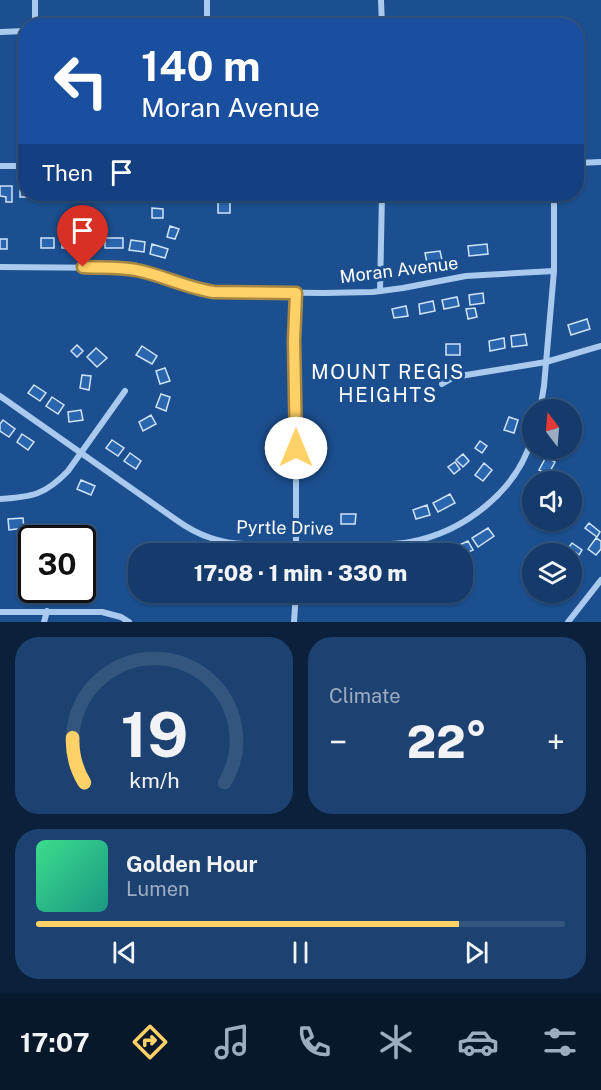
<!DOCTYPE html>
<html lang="en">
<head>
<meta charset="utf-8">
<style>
	body { margin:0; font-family:"Public Sans",sans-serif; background:#1d4271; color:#f1f3f6; height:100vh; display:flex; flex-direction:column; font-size:22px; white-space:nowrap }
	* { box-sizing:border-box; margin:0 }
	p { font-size:20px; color:#9dadc1 }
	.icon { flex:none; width:33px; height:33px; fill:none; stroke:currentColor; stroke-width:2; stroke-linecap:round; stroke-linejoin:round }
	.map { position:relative; height:622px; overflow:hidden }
	.sheet { display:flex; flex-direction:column; gap:15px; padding:15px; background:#0b203b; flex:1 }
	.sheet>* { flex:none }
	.guide { position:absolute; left:18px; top:18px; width:566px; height:183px; border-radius:24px; box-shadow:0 2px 4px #0004,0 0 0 2px #33557e; background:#1a4fa0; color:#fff; overflow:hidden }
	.needle { width:39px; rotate:344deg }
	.tools { position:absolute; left:522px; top:399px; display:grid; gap:12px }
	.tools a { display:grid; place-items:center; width:60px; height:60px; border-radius:50%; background:#143b6b; box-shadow:0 2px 4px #0004,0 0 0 2px #33557e; font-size:30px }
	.speed { position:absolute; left:18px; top:525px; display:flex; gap:12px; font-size:30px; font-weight:700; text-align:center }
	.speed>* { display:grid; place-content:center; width:78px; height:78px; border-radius:50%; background:#143b6b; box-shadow:0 2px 4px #0004,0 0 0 2px #33557e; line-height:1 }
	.speed .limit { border:3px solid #111; border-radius:9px; background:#fff; color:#111 }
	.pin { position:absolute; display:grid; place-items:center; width:51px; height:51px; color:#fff; margin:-62px -26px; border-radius:50% 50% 50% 0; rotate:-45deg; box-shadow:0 0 6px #0007 }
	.pin .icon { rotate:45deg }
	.me { position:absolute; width:66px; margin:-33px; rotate:0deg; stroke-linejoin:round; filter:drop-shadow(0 0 4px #0008) }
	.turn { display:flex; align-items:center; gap:21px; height:126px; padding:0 24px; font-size:27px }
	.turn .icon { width:78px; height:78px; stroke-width:2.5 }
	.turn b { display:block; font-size:42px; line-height:51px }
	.then { display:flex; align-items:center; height:57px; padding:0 24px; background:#0003; gap:12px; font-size:22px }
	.big { font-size:45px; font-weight:800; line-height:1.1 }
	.sheet .widget { flex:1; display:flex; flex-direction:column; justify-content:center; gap:9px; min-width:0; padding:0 21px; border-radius:24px; background:#1d4271 }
	.sheet .dial { align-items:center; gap:0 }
	.dial svg { height:156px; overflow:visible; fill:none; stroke:#33557e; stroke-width:7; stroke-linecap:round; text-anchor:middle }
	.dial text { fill:#f1f3f6; stroke:none }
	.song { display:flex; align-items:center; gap:18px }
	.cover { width:72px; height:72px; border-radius:9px; background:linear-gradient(135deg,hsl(150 70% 55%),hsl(170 70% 35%)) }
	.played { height:6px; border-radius:3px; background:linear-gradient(90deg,#ffd166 80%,#33557e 80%) }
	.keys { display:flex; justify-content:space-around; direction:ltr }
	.heat { display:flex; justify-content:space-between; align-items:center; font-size:33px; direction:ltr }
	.sheet .tiles { flex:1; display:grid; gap:15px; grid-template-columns:1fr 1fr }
	.widget:last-child { grid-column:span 2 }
	.trip { position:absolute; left:128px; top:543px; width:345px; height:60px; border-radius:24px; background:#143b6b; box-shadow:0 2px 4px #0004,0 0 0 2px #33557e; font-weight:800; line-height:60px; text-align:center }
	.dock { display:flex; height:96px; justify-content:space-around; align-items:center; background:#08182b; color:#9dadc1 }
	.dock .icon { width:42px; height:42px }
	.dock .on { color:#ffd166 }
	.dock b { font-size:27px; color:#f1f3f6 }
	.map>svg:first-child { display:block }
</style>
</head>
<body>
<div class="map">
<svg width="601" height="622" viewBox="0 0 601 622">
	<rect width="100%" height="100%" fill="#1b4f8f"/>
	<path fill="#2a66ad" stroke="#cfe3fa" stroke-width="1.5" d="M 0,186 L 12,186 L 12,202 L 6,202 L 6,197 L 0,196 Z
		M 20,187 L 26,187 L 26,194 L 34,194 L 34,197 L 20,197 Z
		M 177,194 L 192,194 L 192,196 L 182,196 L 182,200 L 177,200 Z
		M 248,194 L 263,194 L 263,199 L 248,199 Z
		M 218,202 L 230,202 L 230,213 L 218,213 Z
		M 152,208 L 163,209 L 163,218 L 152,218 Z
		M 170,226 L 179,229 L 175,239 L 167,237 Z
		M 41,238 L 54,238 L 54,248 L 41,248 Z
		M 62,238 L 76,238 L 76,248 L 62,248 Z
		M 105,238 L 123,238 L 123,248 L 105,248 Z
		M 0,239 L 7,239 L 7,249 L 0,249 Z
		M 131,240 L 145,242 L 144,252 L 129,250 Z
		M 152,244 L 168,249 L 165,258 L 150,254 Z
		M 487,244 L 488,254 L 469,256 L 468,246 Z
		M 440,251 L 442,260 L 427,263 L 425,253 Z
		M 483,293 L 484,303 L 470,305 L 469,295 Z
		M 457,297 L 459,306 L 444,309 L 442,300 Z
		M 433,301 L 435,311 L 420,314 L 419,304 Z
		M 406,306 L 408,316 L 394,318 L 392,309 Z
		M 475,308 L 477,317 L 468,319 L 466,309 Z
		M 587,319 L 590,329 L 571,335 L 568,325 Z
		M 525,334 L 527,345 L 512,347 L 511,336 Z
		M 504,338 L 505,348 L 490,351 L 489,341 Z
		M 446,344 L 460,344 L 460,355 L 446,355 Z
		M 77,345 L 83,351 L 77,357 L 71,351 Z
		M 142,346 L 157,356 L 152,364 L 136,355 Z
		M 96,348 L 107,358 L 97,367 L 87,357 Z
		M 165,368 L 170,381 L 160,384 L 156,371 Z
		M 82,375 L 91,376 L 89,390 L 80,388 Z
		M 34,385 L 46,393 L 40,401 L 28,393 Z
		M 161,394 L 170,397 L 166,411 L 156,407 Z
		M 52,397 L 64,405 L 58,414 L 46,406 Z
		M 81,410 L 83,420 L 69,422 L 68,412 Z
		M 151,415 L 156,424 L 143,431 L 139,422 Z
		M 509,417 L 518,420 L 514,433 L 504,430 Z
		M 3,420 L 15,429 L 9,437 L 0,431 L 0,424 Z
		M 22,434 L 34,442 L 28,450 L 17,442 Z
		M 112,440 L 124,448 L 118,456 L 106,448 Z
		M 480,441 L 487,446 L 482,453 L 475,448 Z
		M 130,453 L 141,461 L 136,469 L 124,461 Z
		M 463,454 L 469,461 L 463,467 L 456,460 Z
		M 546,457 L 555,462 L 548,475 L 539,470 Z
		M 455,462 L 460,469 L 454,474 L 448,467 Z
		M 484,463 L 492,470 L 483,481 L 475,475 Z
		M 534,478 L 540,482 L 532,482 L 532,494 L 526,490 Z
		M 81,480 L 95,486 L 91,495 L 77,489 Z
		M 450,494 L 455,503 L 438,512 L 433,503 Z
		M 427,505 L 430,515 L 416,519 L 413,510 Z
		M 341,514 L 356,514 L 355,524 L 341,524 Z
		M 23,518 L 24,528 L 9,530 L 8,519 Z
		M 589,523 L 600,532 L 597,537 L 585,528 Z
		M 488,528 L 494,536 L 478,547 L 472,538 Z
		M 596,538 L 601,541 L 601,549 L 596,555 L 588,549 Z
		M 468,541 L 473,550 L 462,555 L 462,554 L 458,554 L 455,547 Z
		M 572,543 L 582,550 L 579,555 L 569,547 Z"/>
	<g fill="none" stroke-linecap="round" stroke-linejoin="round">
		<path stroke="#a9c9ee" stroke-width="6" d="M 207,0 L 207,26
			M 381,0 L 382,26
			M 33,26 L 35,20 L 35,0
			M 0,32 L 26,31
			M 576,163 L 601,162
			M 0,166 L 26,166
			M 0,267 L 119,268 L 147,273 L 202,290 L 214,292 L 324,293 L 373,292 L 403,288 L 466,276 L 554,271
			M 380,291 L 382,194
			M 442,384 L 454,377 L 546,362 L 601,346
			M 0,396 L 175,519 C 186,527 198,534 211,538 C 230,545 249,544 269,544 C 284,544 300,544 315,544 C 345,544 381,547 410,542 C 464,532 517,491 532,438
			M 540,410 L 544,386 L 554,271 L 554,194
			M 0,499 C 32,497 45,495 68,471 L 125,391
			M 296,554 L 296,424 L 294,341 L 296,293
			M 0,612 L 102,612 L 121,617 L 129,622
			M 44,622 L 47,611
			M 294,622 L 296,592
			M 568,622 L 601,580"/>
	</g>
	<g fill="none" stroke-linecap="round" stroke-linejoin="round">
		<g stroke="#a68842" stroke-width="15">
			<path id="route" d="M 83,267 C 100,268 118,267 136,270 C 162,275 187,288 214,292 L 296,293 L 294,341 L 296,448"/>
		</g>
		<use href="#route" stroke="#ffd166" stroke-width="10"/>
	</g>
	<g text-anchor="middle" stroke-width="6" stroke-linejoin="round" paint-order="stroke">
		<g font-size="18" fill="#fff" stroke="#1b4f8f">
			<text transform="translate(399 270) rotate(-7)" y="6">Moran Avenue</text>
			<text transform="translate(285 528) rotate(1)" y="6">Pyrtle Drive</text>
		</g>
		<g font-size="20" letter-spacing="1.5" fill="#fff" stroke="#1b4f8f">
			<text x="388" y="379">MOUNT REGIS<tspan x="388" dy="23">HEIGHTS</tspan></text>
		</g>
	</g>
</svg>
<div class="tools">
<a><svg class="needle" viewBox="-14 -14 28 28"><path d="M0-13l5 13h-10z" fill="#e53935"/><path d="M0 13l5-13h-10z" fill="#9dadc1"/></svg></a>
<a><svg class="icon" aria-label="sound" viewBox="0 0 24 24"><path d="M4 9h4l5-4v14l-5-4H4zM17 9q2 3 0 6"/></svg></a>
<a><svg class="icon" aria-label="layers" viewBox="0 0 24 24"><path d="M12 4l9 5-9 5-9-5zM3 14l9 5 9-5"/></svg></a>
</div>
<div class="speed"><div class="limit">30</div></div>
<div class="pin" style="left:83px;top:267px;background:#d93025"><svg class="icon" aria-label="arrive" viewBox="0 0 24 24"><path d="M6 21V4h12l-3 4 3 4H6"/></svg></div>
<svg class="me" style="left:296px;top:448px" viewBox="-20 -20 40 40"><circle r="19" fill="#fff"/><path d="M0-13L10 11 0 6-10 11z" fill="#ffd166"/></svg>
<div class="trip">17:08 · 1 min · 330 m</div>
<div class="guide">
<div class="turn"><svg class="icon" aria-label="left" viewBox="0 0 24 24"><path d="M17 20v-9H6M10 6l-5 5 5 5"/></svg><div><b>140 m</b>Moran Avenue</div></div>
<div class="then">Then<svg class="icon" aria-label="arrive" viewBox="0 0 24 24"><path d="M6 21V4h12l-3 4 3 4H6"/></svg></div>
</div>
</div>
<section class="sheet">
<div class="tiles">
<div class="widget dial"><svg viewBox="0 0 100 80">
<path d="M14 69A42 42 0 1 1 86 69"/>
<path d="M14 69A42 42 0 0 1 8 46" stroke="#ffd166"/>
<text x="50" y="56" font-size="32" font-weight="700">19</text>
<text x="50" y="72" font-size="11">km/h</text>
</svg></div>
<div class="widget"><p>Climate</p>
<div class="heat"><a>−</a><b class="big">22°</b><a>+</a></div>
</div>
<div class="widget">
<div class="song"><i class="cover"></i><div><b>Golden Hour</b><p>Lumen</p></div></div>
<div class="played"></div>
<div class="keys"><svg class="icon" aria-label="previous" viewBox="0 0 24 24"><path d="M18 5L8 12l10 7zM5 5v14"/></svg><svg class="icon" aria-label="pause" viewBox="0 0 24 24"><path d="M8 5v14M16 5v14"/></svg><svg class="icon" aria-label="next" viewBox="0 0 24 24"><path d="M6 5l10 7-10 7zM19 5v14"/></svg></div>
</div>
</div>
</section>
<nav class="dock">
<b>17:07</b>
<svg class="icon on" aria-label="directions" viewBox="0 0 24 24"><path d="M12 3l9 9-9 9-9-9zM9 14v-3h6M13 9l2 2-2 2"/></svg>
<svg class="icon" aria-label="music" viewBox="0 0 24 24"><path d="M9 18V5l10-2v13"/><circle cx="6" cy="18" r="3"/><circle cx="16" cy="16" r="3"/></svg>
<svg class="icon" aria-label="phone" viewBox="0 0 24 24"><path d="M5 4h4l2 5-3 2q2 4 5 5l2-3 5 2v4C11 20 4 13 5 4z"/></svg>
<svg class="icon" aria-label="climate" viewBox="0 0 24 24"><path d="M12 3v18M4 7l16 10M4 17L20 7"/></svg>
<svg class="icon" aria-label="car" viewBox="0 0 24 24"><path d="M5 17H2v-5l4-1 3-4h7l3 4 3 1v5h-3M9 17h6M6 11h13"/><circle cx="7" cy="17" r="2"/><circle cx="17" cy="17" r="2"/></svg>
<svg class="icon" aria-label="filters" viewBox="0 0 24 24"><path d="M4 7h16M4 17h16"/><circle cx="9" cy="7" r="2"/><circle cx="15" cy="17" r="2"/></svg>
</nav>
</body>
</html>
